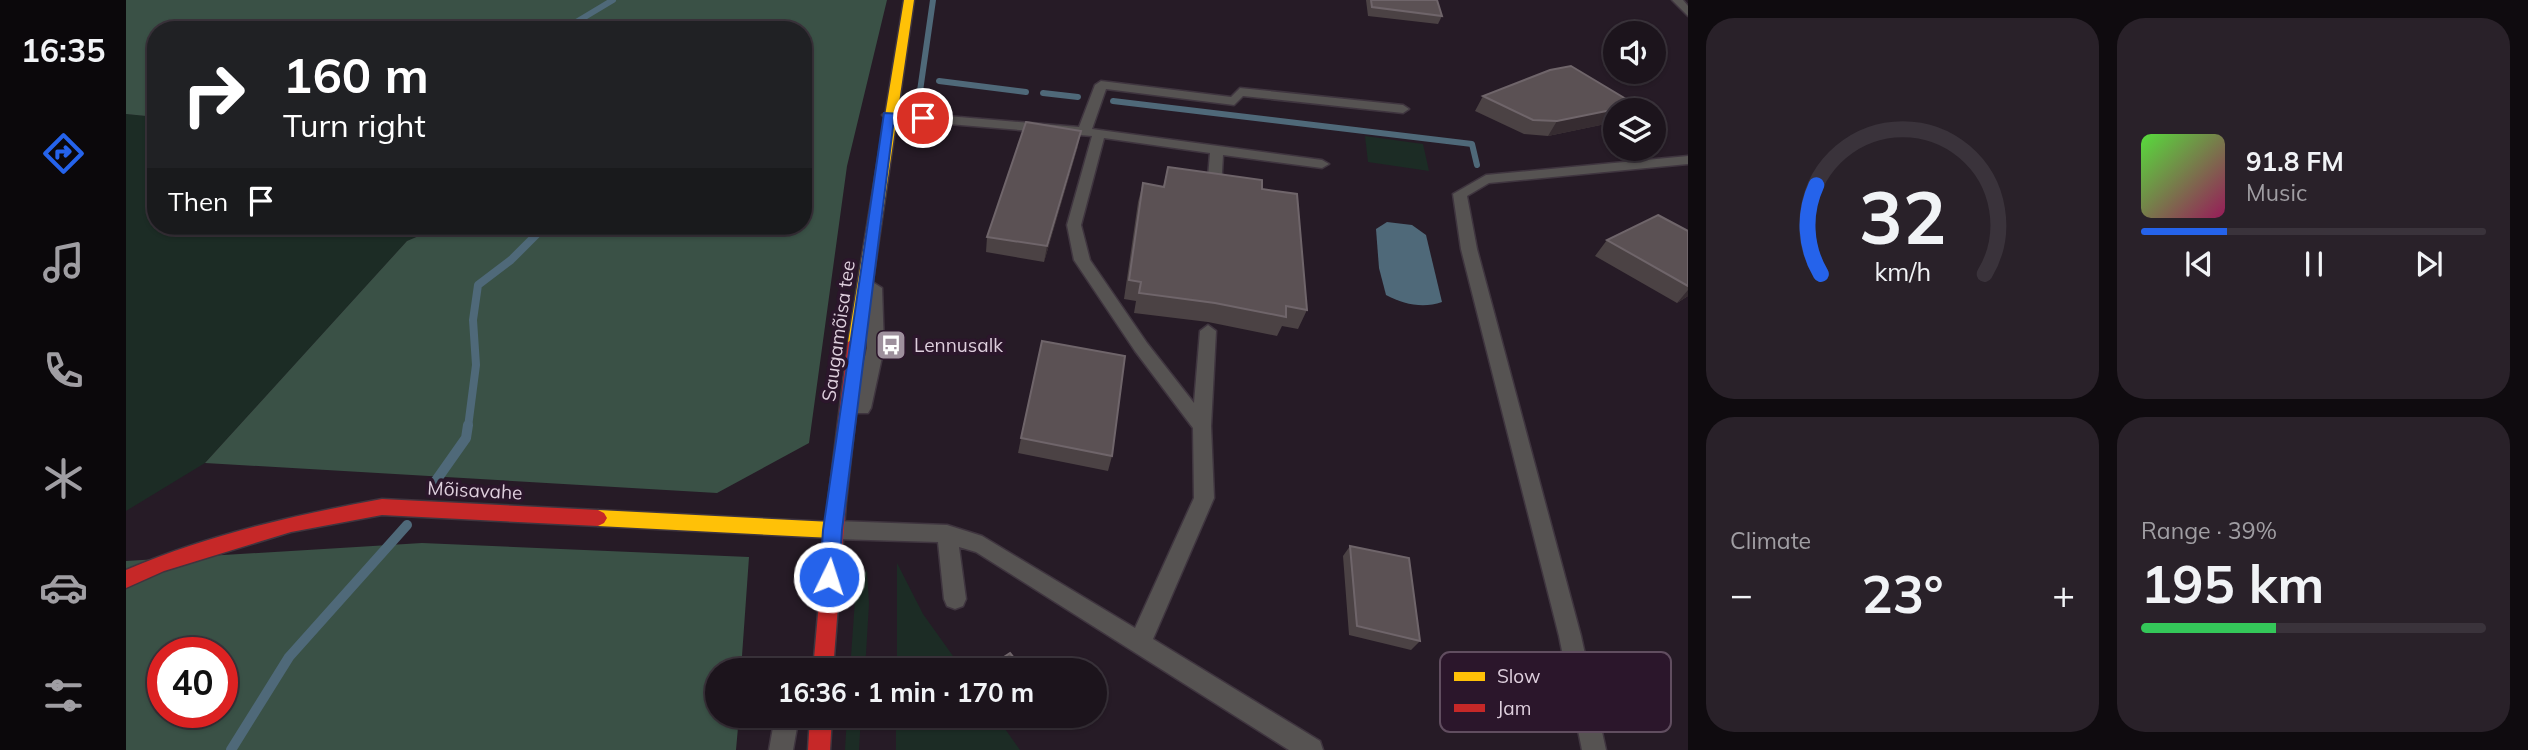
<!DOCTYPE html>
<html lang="en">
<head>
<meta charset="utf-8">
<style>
	body { margin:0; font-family:Mulish,sans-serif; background:#292129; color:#f1f3f6; height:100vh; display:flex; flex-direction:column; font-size:26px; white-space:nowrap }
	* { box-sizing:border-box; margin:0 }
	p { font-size:23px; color:#a09ea3 }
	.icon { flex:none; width:38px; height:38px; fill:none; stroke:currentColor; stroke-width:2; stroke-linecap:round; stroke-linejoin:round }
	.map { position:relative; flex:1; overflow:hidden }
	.sheet { display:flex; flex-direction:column; gap:18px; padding:18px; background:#0f0b0f; width:840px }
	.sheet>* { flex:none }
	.banner { position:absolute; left:21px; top:21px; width:665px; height:214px; border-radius:28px; box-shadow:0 2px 5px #0004,0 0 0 2px #3a333b; background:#202124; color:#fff; overflow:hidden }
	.controls { position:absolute; left:1477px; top:21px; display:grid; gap:14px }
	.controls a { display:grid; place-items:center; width:63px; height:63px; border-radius:50%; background:#1c141c; box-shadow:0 2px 5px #0004,0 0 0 2px #3a333b; font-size:35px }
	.speed { position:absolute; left:21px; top:637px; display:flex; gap:14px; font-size:35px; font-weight:700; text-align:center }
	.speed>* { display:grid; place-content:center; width:91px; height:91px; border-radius:50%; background:#1c141c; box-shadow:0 2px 5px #0004,0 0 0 2px #3a333b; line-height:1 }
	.speed .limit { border:10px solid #d22; background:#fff; color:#111 }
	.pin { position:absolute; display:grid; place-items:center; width:60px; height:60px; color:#fff; margin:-30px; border:4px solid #fff; border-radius:50%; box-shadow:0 2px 7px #0007 }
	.me { position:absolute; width:77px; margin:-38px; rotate:4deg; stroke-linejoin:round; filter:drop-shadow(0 0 5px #0008) }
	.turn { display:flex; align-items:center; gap:24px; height:147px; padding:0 21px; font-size:32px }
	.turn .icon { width:91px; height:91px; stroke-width:2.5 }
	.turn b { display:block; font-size:49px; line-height:60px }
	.then { display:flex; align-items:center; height:66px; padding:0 21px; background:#0003; gap:14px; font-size:26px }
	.big { font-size:52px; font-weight:700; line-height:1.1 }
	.sheet .widget { flex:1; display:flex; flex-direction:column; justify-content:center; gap:10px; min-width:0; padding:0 24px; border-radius:28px; background:#292129 }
	.sheet .dial { align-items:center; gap:0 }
	.dial svg { height:182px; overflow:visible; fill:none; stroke:#3a333b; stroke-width:7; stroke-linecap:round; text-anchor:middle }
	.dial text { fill:#f1f3f6; stroke:none }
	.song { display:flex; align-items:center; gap:21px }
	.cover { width:84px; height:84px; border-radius:10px; background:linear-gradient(135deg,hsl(110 70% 55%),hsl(330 70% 35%)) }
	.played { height:7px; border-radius:4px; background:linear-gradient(90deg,#2563eb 25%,#3a333b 25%) }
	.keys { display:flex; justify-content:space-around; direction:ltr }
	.heat { display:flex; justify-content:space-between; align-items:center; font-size:38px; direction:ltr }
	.charge { height:10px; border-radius:5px; background:linear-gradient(90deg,#34c759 39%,#3a333b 0) }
	.sheet .tiles { flex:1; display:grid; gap:18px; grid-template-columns:repeat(2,1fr) }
	.trip { position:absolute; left:579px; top:658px; width:402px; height:70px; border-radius:35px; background:#1c141c; box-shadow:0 2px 5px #0004,0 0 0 2px #3a333b; font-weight:700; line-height:70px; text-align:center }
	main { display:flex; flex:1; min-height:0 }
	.tabs { display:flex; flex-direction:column; width:126px; justify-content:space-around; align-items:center; background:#0b080b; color:#a09ea3 }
	.tabs .icon { width:49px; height:49px }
	.tabs .active { color:#2563eb }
	.tabs b { font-size:32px; color:#f1f3f6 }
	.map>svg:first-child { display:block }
</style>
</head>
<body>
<main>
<nav class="tabs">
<b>16:35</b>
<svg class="icon active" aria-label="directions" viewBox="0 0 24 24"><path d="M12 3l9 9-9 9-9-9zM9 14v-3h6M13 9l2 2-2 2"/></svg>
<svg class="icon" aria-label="music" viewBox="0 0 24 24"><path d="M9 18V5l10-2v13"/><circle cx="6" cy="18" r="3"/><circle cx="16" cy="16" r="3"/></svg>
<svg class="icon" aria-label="phone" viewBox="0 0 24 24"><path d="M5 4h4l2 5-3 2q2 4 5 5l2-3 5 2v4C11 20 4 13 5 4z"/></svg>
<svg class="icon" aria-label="climate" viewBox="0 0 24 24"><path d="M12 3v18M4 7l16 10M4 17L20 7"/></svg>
<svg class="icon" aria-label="car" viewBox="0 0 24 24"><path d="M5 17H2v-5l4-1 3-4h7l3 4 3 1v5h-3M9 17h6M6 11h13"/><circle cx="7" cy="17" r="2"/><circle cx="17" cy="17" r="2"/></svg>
<svg class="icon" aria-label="filters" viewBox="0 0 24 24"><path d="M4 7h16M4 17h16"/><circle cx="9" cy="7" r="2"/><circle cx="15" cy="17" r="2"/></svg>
</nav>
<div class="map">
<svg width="1562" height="750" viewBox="0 0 1562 750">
	<rect width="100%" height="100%" fill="#261b26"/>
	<path fill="#1c2c25" d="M 0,114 L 30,117 L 30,226 L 316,226 L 281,241 L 79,463 L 0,511 Z
		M 1239,136 L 1297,144 L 1303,171 L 1242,162 Z
		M 771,563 L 797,614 L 837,670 L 771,670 Z
		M 741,570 L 743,604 L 739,670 L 724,670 L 730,586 Z
		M 721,716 L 735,716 L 733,750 L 719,750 Z
		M 770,716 L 870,716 L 894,750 L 770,750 Z"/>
	<path fill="#3a5146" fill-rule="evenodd" d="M 0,0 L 761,0 L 721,166 L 683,443 L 591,493 L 79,463 L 281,241 L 316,226 L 677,226 L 677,30 L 30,30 L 30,117 L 0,114 Z
		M 296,543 L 623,557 L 615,670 L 592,670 L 592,716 L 613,716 L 610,750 L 0,750 L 0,561 ZM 37,653 L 96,653 L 96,712 L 37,712 Z"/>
	<path fill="#4f6979" d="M 1261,222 L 1286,225 L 1300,235 L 1316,302 C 1296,309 1278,304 1260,295 L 1253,268 L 1250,229 Z"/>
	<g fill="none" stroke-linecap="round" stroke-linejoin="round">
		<path stroke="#4f6979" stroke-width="6" d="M 437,30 L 487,0
			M 813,81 L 900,92
			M 917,93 L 952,97
			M 987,101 L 1346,144 L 1351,165
			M 792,105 L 807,0"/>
		<path stroke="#4f6979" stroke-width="8" d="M 342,427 L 350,365 L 347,320 L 352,285 L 385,260 L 419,226"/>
		<path stroke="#4f6979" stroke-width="10" d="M 309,482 L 340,438 L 342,425
			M 105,750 L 163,657 L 281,525"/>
		<g stroke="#3f353f" stroke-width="3">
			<path id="lane" d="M 1546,0 L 1557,0 L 1562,6 L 1562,16 Z
				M 975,81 L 1105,97 L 1114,88 L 1277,105 L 1283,109 L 1277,113 L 1117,96 L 1108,105 L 980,89 L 966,129 L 1196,160 L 1203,164 L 1196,168 L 1097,155 L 1095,189 L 1088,193 L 1081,189 L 1084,153 L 978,138 L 955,225 L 964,260 L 1021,343 L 1068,403 L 1074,331 L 1082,325 L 1090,331 L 1085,426 L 1088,498 L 1027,639 L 1194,741 L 1197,750 L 1163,750 L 850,552 L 833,547 L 840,599 L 837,606 L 829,609 L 821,606 L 818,599 L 812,542 L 710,539 L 703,536 L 700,530 L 703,524 L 710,521 L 821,525 L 856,536 L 1009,628 L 1068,498 L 1067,428 L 1009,351 L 948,260 L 941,225 L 966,136 L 762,119 L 756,115 L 762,111 L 953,127 L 969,85 Z
				M 1562,156 L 1562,164 L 1363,183 L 1341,196 L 1351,249 L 1455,636 L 1480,750 L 1456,750 L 1433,636 L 1335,249 L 1327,194 L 1360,175 Z
				M 748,283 L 756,288 L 758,348 L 745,408 L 742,413 L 730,413 L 727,408 L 741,348 L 740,288 Z
				M 649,716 L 673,716 L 667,750 L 643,750 Z"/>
		</g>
		<g stroke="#3f353f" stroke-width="3">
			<path id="slow" d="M 778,0 L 788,0 L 738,342 L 730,347 L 722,342 Z
				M 472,510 L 706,522 L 713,524 L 715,530 L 713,536 L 706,538 L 472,526 L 466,523 L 463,518 L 466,513 Z"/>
		</g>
		<g stroke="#3f353f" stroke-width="3">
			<path id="jam" d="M 730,337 L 738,342 L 720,502 L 707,670 L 687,670 L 702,502 L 722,342 Z
				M 256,499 L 472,510 L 478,513 L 481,518 L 478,523 L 472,526 L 256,515 L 165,532 L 38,571 L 0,588 L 0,570 C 81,535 169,515 256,499 Z
				M 684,716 L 706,716 L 704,750 L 682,750 Z"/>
		</g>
		<use href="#lane" fill="#565352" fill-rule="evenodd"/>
		<use href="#slow" fill="#ffc107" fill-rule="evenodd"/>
		<use href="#jam" fill="#c62828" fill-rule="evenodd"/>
	</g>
	<path fill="#4b4244" d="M 1240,0 L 1311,0 L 1316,16 L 1312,24 L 1242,16 Z
		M 1357,96 L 1489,110 L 1489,122 L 1422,136 L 1398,134 L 1349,111 Z
		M 952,146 L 918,262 L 860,252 L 861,237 Z
		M 1042,167 L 1136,189 L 1181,310 L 1172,329 L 1156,326 L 1151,336 L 1082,322 L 1008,313 L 1010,301 L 998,299 L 1012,202 L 1017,183 L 1037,187 Z
		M 1562,231 L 1562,296 L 1551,303 L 1469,256 L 1481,240 Z
		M 895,438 L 986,456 L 982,471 L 892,453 Z
		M 1224,546 L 1294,641 L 1285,650 L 1223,635 L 1217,556 Z"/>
	<path fill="#362c31" d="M 1510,105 L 1506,110 L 1489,110 L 1489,122 L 1422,136 L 1431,121 Z
		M 955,131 L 952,146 L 918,262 L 921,246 Z
		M 1562,290 L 1562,296 L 1551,303 Z"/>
	<path fill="#5b5154" stroke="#6f656a" stroke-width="2" d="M 1245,0 L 1311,0 L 1316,16 L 1246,7 Z
		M 1445,66 L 1510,105 L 1431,121 L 1407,120 L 1357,96 L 1424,70 Z
		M 900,122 L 955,131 L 921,246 L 861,237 Z
		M 1042,167 L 1136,180 L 1136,189 L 1171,194 L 1181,310 L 1160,306 L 1160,317 L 1089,303 L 1013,293 L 1015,282 L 1003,280 L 1017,183 L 1038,187 Z
		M 1532,215 L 1562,231 L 1562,286 L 1481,240 Z
		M 916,341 L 999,356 L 986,456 L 895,438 Z
		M 1224,546 L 1283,558 L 1294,641 L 1231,626 Z
		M 884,653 L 898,670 L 858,670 Z"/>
	<path fill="#2563eb" stroke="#184099" stroke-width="2" d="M 758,113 L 797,115 L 803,118 L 797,122 L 768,119 L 716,530 L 713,577 L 710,583 L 703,585 L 696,583 L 694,577 L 697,530 Z"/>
	<defs>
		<g id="bus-square" transform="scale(1.575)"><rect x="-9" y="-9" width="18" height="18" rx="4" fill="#9e909d" stroke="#2b162b"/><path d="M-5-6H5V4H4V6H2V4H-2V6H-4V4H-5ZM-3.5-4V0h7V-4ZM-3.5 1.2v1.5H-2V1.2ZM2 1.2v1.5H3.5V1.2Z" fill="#fff"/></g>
	</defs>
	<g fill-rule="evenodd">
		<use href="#bus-square" x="765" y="345"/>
	</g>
	<g text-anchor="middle" stroke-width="7" stroke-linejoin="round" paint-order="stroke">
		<g font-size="19" fill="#decfdd" stroke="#2b162b">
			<text transform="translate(712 331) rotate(-82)" y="7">Saugamõisa tee</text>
			<text transform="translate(349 490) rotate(3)" y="7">Mõisavahe</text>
		</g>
		<g font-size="19" fill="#decfdd" stroke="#2b162b" text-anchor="start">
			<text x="788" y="352">Lennusalk</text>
		</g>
	</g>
	<rect x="1314" y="652" width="231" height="80" rx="10" fill="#2b162b" stroke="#614e60" stroke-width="2"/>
	<rect x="1328" y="672" width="31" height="9" fill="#ffc107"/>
	<rect x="1328" y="704" width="31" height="8" fill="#c62828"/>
	<g font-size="19" fill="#decfdd">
		<text x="1371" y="683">Slow</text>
		<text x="1371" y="715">Jam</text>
	</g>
</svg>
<div class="controls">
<a><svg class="icon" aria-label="sound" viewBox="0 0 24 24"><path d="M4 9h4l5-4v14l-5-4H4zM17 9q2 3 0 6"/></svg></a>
<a><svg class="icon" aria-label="layers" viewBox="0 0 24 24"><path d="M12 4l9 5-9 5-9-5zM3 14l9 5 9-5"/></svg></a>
</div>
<div class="speed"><div class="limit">40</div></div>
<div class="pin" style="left:797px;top:118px;background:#d93025"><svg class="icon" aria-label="arrive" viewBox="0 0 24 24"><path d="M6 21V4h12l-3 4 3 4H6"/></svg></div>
<svg class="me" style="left:703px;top:577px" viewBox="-20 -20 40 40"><circle r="17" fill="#2563eb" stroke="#fff" stroke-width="3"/><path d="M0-11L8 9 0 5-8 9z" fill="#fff"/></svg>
<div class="trip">16:36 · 1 min · 170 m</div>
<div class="banner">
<div class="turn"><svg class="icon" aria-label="right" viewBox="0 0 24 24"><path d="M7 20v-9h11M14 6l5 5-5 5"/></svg><div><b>160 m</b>Turn right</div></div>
<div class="then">Then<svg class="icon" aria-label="arrive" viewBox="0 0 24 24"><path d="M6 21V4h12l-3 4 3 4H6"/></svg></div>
</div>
</div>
<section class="sheet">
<div class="tiles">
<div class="widget dial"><svg viewBox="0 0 100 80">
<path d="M14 69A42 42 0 1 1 86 69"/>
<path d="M14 69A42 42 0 0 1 12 30" stroke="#2563eb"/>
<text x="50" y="56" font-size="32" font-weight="700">32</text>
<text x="50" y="72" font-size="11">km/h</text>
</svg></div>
<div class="widget">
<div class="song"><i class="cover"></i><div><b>91.8 FM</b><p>Music</p></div></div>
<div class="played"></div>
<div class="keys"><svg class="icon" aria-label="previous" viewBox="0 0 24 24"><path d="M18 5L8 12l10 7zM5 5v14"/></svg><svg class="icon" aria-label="pause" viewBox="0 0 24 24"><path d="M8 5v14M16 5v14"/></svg><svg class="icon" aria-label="next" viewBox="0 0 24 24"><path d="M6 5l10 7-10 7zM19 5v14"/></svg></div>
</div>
<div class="widget"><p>Climate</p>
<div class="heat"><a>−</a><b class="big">23°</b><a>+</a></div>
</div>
<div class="widget"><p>Range · 39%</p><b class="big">195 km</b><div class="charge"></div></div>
</div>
</section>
</main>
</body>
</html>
